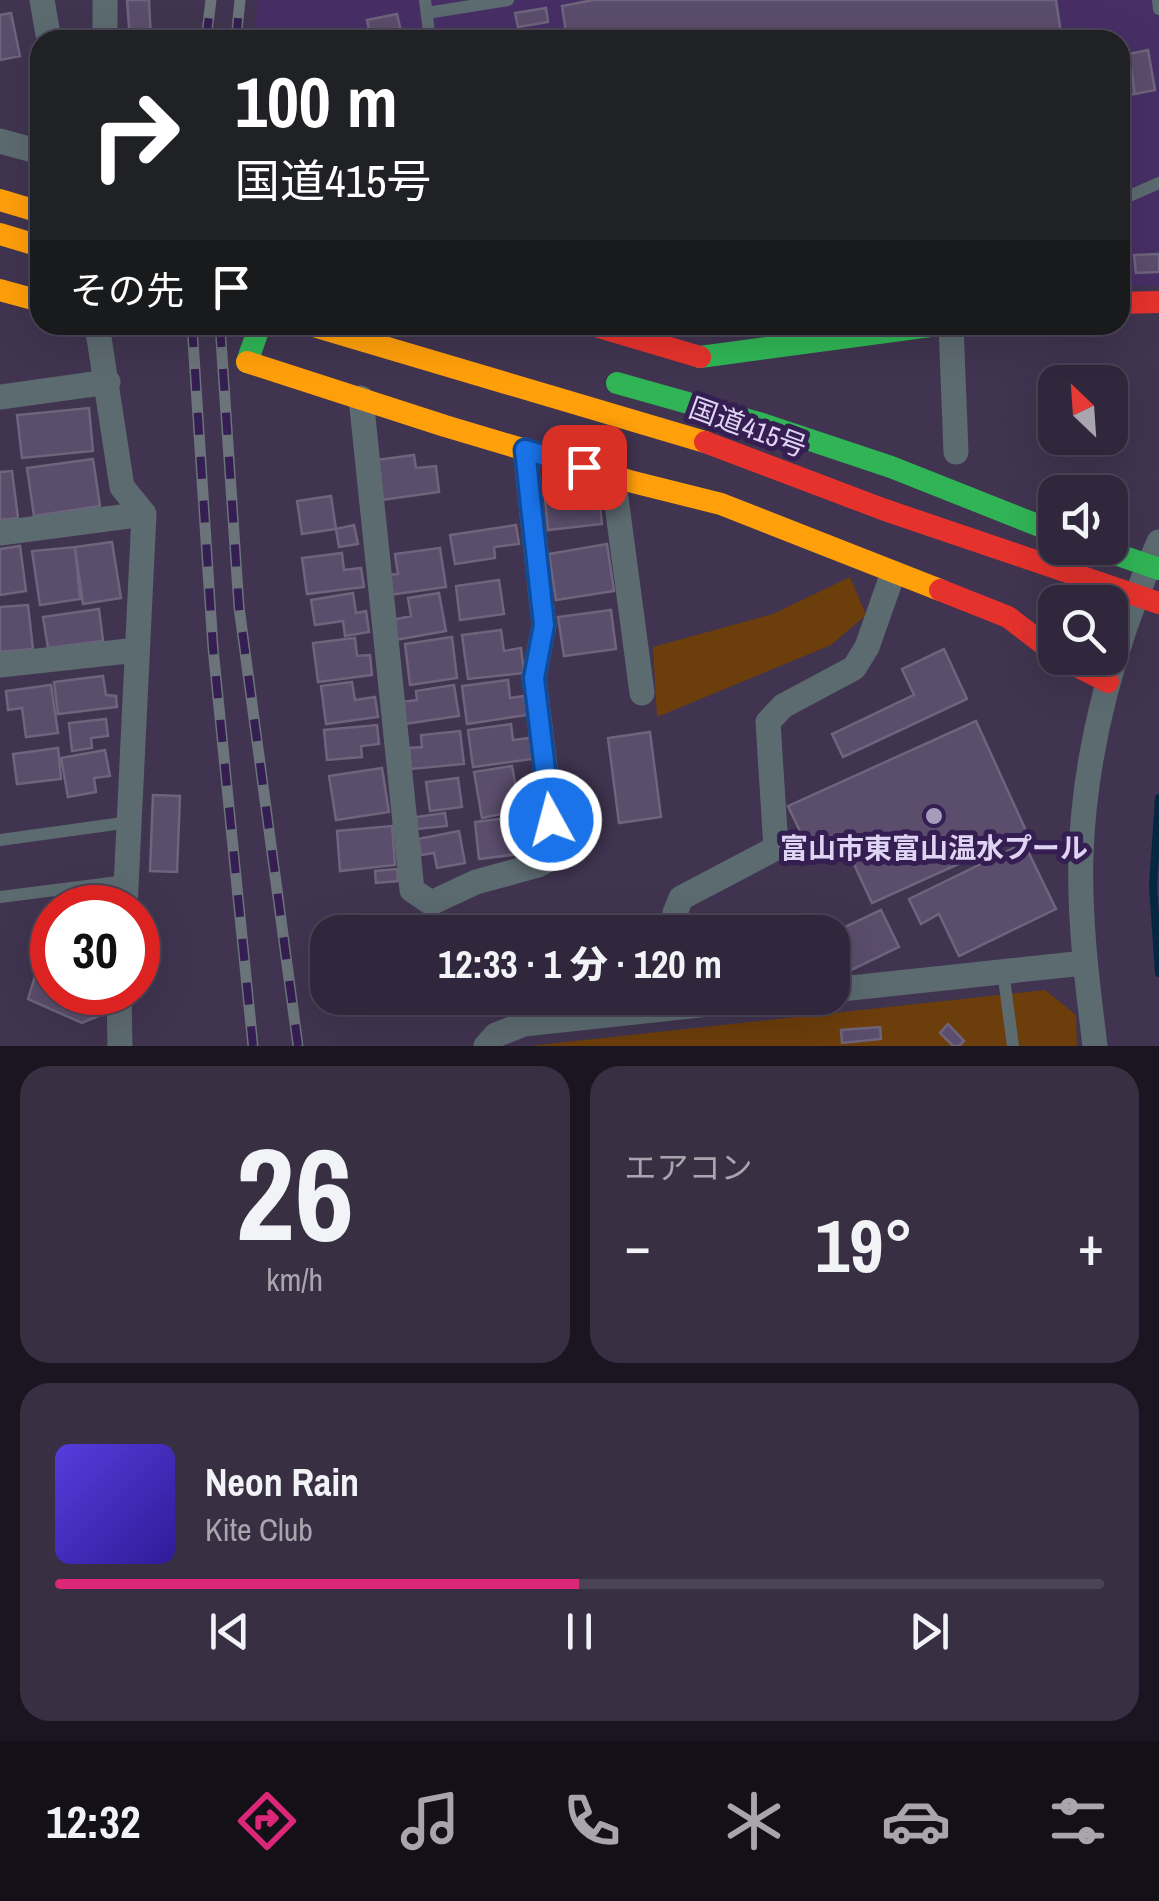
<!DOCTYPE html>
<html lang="ja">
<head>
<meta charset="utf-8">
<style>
	body { margin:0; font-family:"Archivo Narrow","Noto Sans JP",sans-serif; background:#382f43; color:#f1f3f6; height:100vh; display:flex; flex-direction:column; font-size:38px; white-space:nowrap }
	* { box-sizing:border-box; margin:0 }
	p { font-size:32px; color:#a8a5af }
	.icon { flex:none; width:55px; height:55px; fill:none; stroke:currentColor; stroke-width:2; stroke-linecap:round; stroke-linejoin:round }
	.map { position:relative; height:1046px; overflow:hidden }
	.side { display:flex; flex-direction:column; gap:20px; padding:20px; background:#1a1521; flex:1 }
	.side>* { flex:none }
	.banner { position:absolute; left:30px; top:30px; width:1100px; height:305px; border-radius:30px; box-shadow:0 10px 40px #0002,0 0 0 2px #4b4456; background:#202124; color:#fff; overflow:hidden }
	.needle { width:65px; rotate:335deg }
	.controls { position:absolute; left:1038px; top:365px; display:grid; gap:20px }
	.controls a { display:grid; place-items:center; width:90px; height:90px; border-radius:20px; background:#30273c; box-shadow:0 10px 40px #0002,0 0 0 2px #4b4456; font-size:50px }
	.speed { position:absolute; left:30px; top:885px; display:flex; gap:20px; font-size:50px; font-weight:700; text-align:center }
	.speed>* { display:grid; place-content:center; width:130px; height:130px; border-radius:50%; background:#30273c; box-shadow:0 10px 40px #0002,0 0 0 2px #4b4456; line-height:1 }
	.speed .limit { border:15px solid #d22; background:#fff; color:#111 }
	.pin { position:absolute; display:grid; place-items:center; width:85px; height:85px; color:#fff; margin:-42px; border-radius:20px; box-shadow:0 5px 15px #0006 }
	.me { position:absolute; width:110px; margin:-55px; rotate:353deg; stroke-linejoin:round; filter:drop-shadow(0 0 8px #0008) }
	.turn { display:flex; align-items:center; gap:35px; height:210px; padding:0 40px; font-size:45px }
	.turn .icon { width:130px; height:130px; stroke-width:2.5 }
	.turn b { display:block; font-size:70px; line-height:85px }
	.then { display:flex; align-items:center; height:95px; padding:0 40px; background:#0003; gap:20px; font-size:38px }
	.big { font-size:75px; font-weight:800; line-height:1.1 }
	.side .widget { flex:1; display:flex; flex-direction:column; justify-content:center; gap:15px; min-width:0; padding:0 35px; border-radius:30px; background:#382f43 }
	.side .dial { align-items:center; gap:0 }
	.dial b { font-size:130px; line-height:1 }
	.song { display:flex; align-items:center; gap:30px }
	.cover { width:120px; height:120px; border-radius:15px; background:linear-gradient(135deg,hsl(250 70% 55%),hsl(250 70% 35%)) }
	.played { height:10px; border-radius:5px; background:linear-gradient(90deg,#db2777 50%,#4b4456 50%) }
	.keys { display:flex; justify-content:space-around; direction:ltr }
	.heat { display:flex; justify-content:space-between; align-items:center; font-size:55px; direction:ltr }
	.side .tiles { flex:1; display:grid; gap:20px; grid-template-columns:1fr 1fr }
	.widget:last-child { grid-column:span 2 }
	.trip { position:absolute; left:310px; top:915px; width:540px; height:100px; border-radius:30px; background:#30273c; box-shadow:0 10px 40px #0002,0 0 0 2px #4b4456; font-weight:800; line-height:100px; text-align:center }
	.menu { display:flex; height:160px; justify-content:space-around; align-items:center; background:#131018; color:#a8a5af }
	.menu .icon { width:70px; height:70px }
	.menu .selected { color:#db2777 }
	.menu b { font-size:45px; color:#f1f3f6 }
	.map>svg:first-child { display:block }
</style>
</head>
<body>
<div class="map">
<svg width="1159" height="1046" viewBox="0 0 1159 1046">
	<rect width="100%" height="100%" fill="#403450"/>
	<path fill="#472f66" d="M 258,0 L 1159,0 L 1159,286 L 1120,285 L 1120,40 L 253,40 Z"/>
	<path fill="#6c3e0b" d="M 850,577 L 866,615 L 831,645 L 657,717 L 653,647 L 773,614 Z
		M 1045,990 L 1076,1015 L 1077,1046 L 529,1046 Z"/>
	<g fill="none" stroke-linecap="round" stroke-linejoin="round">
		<path stroke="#062741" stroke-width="8" d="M 1159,798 L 1153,886 L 1159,973"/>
	</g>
	<path fill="#5b4d6c" stroke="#6e647c" stroke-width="2.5" d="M 127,0 L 149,0 L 151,40 L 130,40 Z
		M 593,0 L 1056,0 L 1062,40 L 567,40 L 562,6 Z
		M 546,8 L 548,22 L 518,27 L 515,13 Z
		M 11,13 L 20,56 L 0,60 L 0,15 Z
		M 397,14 L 403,40 L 371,40 L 367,20 Z
		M 506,30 L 508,40 L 461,40 L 461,36 Z
		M 1148,50 L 1155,90 L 1135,94 L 1129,54 Z
		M 1129,54 L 1135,94 L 1120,96 L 1120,55 Z
		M 1120,221 L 1129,221 L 1130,273 L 1120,273 Z
		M 1159,254 L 1159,272 L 1136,273 L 1134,255 Z
		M 689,325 L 765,325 L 710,333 Z
		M 89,408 L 93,451 L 22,458 L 17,415 Z
		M 414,455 L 416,468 L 436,466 L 439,492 L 381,500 L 376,460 Z
		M 93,459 L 100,506 L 34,516 L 27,468 Z
		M 12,471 L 18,518 L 0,520 L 0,472 Z
		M 599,494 L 602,524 L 548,530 L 545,500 Z
		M 331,496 L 336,529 L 302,534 L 297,501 Z
		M 354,525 L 358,544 L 339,547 L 336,529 Z
		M 516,525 L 519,544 L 494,547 L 495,558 L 455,564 L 450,535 Z
		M 112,542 L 121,598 L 83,604 L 75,547 Z
		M 607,544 L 614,591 L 556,600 L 549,554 Z
		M 20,546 L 26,591 L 0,595 L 0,549 Z
		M 75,547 L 80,599 L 40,605 L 32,551 Z
		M 440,548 L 446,587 L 389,595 L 386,575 L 398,574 L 395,554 Z
		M 342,553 L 344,570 L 361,568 L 364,587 L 307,594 L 302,558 Z
		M 499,580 L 504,614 L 460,620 L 456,586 Z
		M 353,593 L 356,613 L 366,611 L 369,632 L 345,636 L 343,621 L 315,625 L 311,600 Z
		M 439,593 L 446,631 L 395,640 L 392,620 L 411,616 L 408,598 Z
		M 28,605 L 33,649 L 0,652 L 0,607 Z
		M 99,609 L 103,641 L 48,648 L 43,617 Z
		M 611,610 L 616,649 L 564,656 L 558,617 Z
		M 501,630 L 504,651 L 521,648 L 524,673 L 468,679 L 462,635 Z
		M 452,637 L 457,678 L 410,685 L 405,644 Z
		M 355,638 L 357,656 L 370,655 L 372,675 L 318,682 L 313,643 Z
		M 944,649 L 967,699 L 843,757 L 832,734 L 914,695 L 902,669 Z
		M 103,676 L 106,695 L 116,696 L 117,707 L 58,714 L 54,682 Z
		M 508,680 L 510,698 L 524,696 L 527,715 L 467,724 L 462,686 Z
		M 352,682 L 355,700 L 375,697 L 378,717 L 326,724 L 321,686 Z
		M 51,685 L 58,733 L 26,737 L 22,708 L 8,710 L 6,691 Z
		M 454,685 L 459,716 L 404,724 L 401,702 L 417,700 L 416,691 Z
		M 106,719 L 108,736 L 91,738 L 92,748 L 72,751 L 69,723 Z
		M 976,721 L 1027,833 L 872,903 L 846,847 L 828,855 L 821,842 L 808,848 L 788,806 Z
		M 511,724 L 513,740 L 530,738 L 532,759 L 473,767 L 468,730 Z
		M 377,725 L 379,744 L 361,746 L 362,757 L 327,760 L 324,730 Z
		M 460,731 L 464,764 L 411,769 L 409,748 L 422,747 L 421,735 Z
		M 650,732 L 661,817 L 619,823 L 608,738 Z
		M 58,748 L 61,779 L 17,784 L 13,754 Z
		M 105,750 L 110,776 L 94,778 L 96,792 L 68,797 L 61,758 Z
		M 512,766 L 520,810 L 482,818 L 474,772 Z
		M 382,768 L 389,812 L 336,820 L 329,776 Z
		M 458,778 L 462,807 L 430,811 L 426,782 Z
		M 153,795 L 180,796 L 177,872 L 150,871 Z
		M 445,813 L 447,826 L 417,829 L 416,817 Z
		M 531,815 L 535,852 L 479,859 L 475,822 Z
		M 392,826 L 395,865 L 340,871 L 337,831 Z
		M 459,831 L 465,863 L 437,868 L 434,853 L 421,855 L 418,839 Z
		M 1024,843 L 1056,909 L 959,956 L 939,914 L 921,924 L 909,899 Z
		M 397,869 L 398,881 L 376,883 L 375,871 Z
		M 881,910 L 899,947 L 847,972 L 832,942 L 832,933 Z
		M 52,964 L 52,992 L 101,992 L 107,1003 L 103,1014 L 82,1023 L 28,999 L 36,973 L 46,978 Z
		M 948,1024 L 964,1041 L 959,1046 L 953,1046 L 940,1033 Z
		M 880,1027 L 881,1039 L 842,1043 L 841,1030 Z"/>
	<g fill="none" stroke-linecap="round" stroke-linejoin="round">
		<path stroke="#5c6b70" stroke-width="12" d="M 425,0 L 430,40
			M 1158,0 L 1159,9
			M 427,13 L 508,0
			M 1120,200 L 1159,183
			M 0,840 L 130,822
			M 0,897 L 126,881
			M 1003,971 L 1013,1046"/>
		<path stroke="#5c6b70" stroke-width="25" d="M 42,0 L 49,40
			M 105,40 L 105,0
			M 0,141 L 40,152
			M 97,325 L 122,487 L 144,514 L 125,908
			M 951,325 L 956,452
			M 0,397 L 108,382
			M 361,398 L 412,890 L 431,903 L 476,882 L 538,865 L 556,855 L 534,678 L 544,625 L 525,450
			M 613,475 L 642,693
			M 0,533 L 144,514
			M 0,665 L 137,650
			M 677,932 L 675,913 L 681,898 L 776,848 L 768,722 L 783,706 L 854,668 L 867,647 L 893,573
			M 832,990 L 1084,963
			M 119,992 L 120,1046
			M 486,1046 L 496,1035 L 524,1024 L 765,998
			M 1095,1046 C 1087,982 1079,918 1081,854 C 1085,747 1115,639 1159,542"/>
		<path stroke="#30b455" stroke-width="22" d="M 700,357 L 938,325
			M 247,362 L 260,325
			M 617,383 L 759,423 L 891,467 L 1055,532
			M 1098,548 L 1159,569"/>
		<path stroke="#ff9f0a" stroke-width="22" d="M 0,200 L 40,212
			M 0,234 L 40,246
			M 0,290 L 40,301
			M 310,325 L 705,442
			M 247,362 L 445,426 L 633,482 L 721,504 L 940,590"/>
		<path stroke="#e5322d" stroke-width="22" d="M 1120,303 L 1159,302
			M 592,325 L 700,357
			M 705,442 L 885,510 L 1159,603
			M 940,590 L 1008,617 L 1055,653
			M 1061,658 L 1108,682"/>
		<g stroke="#6b747a" stroke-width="11">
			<path id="rail" d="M 206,40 L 211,0
				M 236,40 L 240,0
				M 192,325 L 213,648 L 253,1046
				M 220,325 L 239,607 L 298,1046"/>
		</g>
		<use href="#rail" stroke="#351e51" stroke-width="8" stroke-dasharray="22" stroke-linecap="butt"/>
	</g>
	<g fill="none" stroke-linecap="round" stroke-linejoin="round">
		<g stroke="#114b97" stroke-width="25">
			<path id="route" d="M 551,820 L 534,678 L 544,625 L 525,450 L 584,467"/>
		</g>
		<use href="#route" stroke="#1a73e8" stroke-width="18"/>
	</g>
	<circle fill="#a79cbb" stroke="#351e51" stroke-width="4" cx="934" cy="816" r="10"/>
	<g text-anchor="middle" stroke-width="10" stroke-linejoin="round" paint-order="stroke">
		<g font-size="28" fill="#dfd4f4" stroke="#351e51">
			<text transform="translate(748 427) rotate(20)" y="10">国道415号</text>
		</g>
		<g font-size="28" font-weight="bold" fill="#dfd4f4" stroke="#351e51">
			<text x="934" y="858">富山市東富山温水プール</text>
		</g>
	</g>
</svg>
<div class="controls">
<a><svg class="needle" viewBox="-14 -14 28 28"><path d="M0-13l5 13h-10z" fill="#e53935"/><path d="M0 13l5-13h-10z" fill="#a8a5af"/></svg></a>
<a><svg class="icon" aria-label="sound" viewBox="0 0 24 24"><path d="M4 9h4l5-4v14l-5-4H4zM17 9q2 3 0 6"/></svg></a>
<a><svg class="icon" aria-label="search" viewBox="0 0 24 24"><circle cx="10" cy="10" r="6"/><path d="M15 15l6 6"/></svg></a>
</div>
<div class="speed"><div class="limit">30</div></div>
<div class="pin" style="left:584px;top:467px;background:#d93025"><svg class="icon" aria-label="arrive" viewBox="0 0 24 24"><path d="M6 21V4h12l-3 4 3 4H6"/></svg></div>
<svg class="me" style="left:551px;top:820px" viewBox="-20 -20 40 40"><circle r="17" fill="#1a73e8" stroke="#fff" stroke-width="3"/><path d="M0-11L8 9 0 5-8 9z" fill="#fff"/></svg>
<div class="trip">12:33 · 1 分 · 120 m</div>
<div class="banner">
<div class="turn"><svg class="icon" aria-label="right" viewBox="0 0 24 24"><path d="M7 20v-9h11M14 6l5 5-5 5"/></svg><div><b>100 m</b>国道415号</div></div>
<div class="then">その先<svg class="icon" aria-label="arrive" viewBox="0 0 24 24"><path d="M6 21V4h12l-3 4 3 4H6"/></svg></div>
</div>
</div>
<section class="side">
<div class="tiles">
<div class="widget dial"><b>26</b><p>km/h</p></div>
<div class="widget"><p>エアコン</p>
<div class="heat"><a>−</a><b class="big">19°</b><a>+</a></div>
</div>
<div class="widget">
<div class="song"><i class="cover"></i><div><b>Neon Rain</b><p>Kite Club</p></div></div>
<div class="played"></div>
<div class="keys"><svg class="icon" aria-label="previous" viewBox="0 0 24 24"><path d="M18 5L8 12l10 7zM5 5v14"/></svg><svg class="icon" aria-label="pause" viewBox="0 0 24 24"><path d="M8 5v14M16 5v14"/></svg><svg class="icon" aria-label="next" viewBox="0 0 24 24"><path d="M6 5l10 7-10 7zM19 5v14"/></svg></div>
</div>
</div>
</section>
<nav class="menu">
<b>12:32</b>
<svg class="icon selected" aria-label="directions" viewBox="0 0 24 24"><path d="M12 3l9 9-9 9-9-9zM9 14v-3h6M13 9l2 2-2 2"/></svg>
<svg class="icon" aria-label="music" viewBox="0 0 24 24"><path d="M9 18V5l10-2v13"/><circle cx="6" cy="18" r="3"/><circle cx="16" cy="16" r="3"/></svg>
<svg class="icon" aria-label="phone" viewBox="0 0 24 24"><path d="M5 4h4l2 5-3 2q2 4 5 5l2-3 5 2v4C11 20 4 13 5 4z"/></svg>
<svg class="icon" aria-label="climate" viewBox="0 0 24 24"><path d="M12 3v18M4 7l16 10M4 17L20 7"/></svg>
<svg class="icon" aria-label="car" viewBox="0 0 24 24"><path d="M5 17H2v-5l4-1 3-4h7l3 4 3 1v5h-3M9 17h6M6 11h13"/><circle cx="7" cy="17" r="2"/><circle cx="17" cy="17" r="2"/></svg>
<svg class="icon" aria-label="filters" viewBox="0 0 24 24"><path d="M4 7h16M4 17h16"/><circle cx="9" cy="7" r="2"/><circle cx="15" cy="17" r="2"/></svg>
</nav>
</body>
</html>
